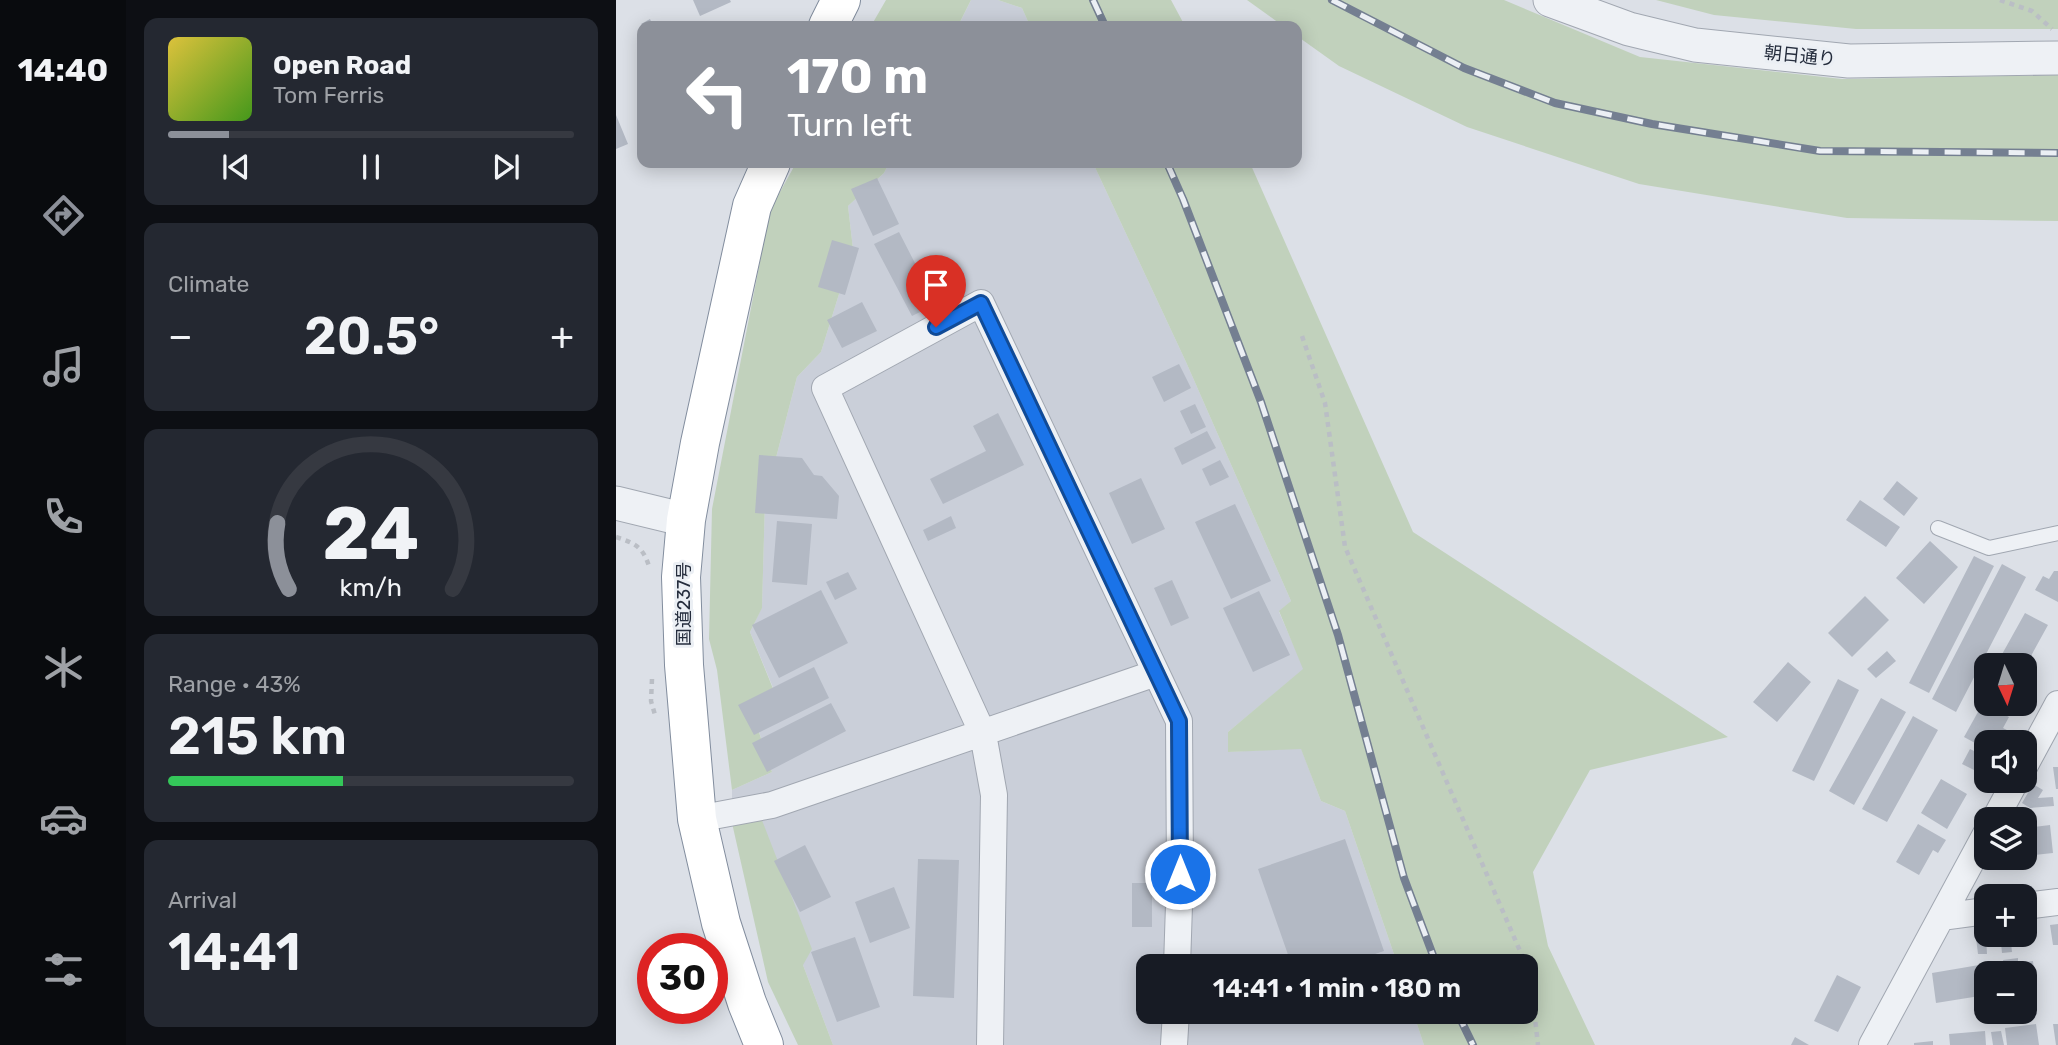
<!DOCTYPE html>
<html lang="en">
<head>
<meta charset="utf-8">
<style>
	body { margin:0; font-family:Rubik,"Noto Sans JP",sans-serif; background:#242831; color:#f1f3f6; height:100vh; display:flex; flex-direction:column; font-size:26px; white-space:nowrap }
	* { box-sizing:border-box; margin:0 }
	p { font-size:23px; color:#9ea1a6 }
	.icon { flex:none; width:38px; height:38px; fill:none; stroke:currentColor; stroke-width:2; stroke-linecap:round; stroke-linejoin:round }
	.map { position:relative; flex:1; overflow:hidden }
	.sheet { display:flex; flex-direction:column; gap:18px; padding:18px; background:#0d0f14; width:490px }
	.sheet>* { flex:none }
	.hud { position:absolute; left:21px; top:21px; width:665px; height:147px; border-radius:14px; box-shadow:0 4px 18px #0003; background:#8c9099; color:#fff; overflow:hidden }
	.needle { width:46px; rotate:176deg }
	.buttons { position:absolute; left:1358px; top:653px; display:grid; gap:14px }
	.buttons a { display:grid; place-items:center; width:63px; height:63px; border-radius:14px; background:#171b24; box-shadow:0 4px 18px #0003; font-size:35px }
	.speed { position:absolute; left:21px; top:933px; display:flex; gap:14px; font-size:35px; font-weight:700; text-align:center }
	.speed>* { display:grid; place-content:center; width:91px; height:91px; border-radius:50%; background:#171b24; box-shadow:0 4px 18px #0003; line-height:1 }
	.speed .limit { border:10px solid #d22; background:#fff; color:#111 }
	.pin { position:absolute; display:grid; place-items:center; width:60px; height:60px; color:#fff; margin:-72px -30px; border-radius:50% 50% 50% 0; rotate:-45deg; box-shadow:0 0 7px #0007 }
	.pin .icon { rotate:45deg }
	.me { position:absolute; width:77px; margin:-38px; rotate:0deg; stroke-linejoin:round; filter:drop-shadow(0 0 5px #0008) }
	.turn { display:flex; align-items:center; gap:24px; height:147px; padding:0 35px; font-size:32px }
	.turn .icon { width:91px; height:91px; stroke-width:2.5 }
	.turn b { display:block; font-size:49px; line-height:60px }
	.big { font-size:52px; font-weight:600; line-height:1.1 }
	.sheet .card { flex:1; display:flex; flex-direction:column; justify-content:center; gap:10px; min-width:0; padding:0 24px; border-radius:14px; background:#242831 }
	.sheet .dial { align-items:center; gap:0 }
	.dial svg { height:182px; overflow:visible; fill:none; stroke:#363941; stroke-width:7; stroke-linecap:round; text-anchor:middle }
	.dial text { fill:#f1f3f6; stroke:none }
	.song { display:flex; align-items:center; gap:21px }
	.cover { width:84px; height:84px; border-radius:10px; background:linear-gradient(135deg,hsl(50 70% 55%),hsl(100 70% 35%)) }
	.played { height:7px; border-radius:4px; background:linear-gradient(90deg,#8c9099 15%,#363941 15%) }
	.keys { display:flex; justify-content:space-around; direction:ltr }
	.heat { display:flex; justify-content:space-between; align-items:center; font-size:38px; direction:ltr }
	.charge { height:10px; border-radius:5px; background:linear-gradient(90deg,#34c759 43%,#363941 0) }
	.trip { position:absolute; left:520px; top:954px; width:402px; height:70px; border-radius:14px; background:#171b24; box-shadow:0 4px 18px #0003; font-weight:600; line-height:70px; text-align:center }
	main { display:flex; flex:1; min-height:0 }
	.tabs { display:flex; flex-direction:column; width:126px; justify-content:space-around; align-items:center; background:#090b0e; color:#9ea1a6 }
	.tabs .icon { width:49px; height:49px }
	.tabs .active { color:#8c9099 }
	.tabs b { font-size:32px; color:#f1f3f6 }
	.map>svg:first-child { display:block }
</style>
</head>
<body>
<main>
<nav class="tabs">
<b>14:40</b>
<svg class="icon active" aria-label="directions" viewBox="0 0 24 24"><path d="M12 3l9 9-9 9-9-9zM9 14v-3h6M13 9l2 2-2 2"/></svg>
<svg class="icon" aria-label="music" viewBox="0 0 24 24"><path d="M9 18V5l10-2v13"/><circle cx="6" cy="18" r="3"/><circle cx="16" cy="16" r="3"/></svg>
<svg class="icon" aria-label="phone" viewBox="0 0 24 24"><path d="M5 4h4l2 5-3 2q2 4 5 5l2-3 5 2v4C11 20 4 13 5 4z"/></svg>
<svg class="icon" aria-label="climate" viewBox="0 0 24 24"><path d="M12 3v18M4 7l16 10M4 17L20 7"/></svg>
<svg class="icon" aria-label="car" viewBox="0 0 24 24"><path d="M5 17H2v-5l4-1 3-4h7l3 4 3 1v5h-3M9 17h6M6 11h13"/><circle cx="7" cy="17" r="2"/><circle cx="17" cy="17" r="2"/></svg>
<svg class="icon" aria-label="filters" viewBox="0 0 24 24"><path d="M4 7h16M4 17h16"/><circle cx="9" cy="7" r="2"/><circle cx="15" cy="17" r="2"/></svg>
</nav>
<section class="sheet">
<div class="card">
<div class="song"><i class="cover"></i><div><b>Open Road</b><p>Tom Ferris</p></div></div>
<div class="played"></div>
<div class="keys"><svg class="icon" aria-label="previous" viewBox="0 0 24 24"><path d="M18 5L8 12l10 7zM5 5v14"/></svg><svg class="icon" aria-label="pause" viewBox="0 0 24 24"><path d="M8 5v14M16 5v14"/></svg><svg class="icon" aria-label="next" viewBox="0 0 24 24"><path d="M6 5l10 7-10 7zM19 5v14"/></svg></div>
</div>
<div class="card"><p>Climate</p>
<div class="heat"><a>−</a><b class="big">20.5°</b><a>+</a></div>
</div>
<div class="card dial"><svg viewBox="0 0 100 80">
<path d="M14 69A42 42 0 1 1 86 69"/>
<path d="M14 69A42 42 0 0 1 9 40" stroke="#8c9099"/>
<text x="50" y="56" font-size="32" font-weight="700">24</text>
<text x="50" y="72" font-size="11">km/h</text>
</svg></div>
<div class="card"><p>Range · 43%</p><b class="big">215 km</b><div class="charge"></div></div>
<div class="card"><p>Arrival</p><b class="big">14:41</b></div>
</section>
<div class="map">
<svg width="1442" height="1045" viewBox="0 0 1442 1045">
	<rect width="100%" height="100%" fill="#dce0e7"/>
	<path fill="#cacfd9" d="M 355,0 L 382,0 L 406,8 L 414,26 L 342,26 Z
		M 273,163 L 477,163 L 570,362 L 675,601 L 663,612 L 688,669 L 612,732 L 612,752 L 685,748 L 705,801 L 729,811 L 782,966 L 532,966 L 532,1012 L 797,1012 L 808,1045 L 217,1045 L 187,965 L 116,823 L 116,790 L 156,772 L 135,707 L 158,690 L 134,632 L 146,607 L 149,500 L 181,377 L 205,352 L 237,249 L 232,206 L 268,173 Z"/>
	<path fill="#c1d1bc" d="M 270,0 L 355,0 L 342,26 L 255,26 Z
		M 382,0 L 555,0 L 569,26 L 414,26 L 406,8 Z
		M 631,0 L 888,0 L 1024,57 L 1226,79 L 1442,75 L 1442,221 L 1231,218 L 1023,184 L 851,127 L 723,66 L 681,36 L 681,26 L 667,26 Z
		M 1040,0 L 1442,0 L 1442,29 L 1240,29 L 1098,15 Z
		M 180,163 L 273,163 L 268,173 L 232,206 L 237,249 L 205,352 L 181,377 L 149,500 L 146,608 L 134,632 L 158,691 L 135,708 L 156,772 L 116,790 L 101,670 L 93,639 L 96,509 L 154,210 Z
		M 477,163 L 634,163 L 797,532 L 1112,737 L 974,770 L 917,872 L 932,946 L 979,1045 L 808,1045 L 797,1012 L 910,1012 L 910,966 L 782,966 L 729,811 L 705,801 L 685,749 L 612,752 L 612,732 L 687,669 L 663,611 L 675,601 L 570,362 Z
		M 142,810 L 196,949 L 187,965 L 217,1045 L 182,1045 L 152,982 L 116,823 Z"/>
	<path fill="#b3b9c4" d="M 77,0 L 114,0 L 115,2 L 84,16 Z
		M 34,19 L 37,26 L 27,26 L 25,24 Z
		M 0,115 L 12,144 L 0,149 Z
		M 261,178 L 283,224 L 257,236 L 235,189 Z
		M 283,232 L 320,304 L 296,316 L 258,244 Z
		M 216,240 L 243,248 L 229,295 L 202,287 Z
		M 246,302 L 261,331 L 226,348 L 211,320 Z
		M 563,364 L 575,388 L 548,402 L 536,377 Z
		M 579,404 L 590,427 L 575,434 L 564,411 Z
		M 382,413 L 408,465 L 327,504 L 314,479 L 370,451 L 357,426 Z
		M 591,431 L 600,448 L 566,465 L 558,448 Z
		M 143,455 L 186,458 L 198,475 L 206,476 L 223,496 L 221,519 L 139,513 Z
		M 604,460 L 613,477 L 594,486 L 586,469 Z
		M 525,478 L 549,529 L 516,544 L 493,493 Z
		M 1281,481 L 1302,498 L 1288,516 L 1267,499 Z
		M 1244,500 L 1284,527 L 1270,547 L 1230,520 Z
		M 619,504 L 655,581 L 615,599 L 579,522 Z
		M 335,516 L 340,528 L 312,541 L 307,530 Z
		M 161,521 L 196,524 L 191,585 L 156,582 Z
		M 1314,541 L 1342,567 L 1308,604 L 1280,578 Z
		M 1358,556 L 1378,566 L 1313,693 L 1293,683 Z
		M 1386,564 L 1410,577 L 1340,712 L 1316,699 Z
		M 1438,571 L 1442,571 L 1442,602 L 1419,590 L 1427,576 L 1433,579 Z
		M 232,572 L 241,589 L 219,600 L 210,582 Z
		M 556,580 L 573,618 L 555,626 L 538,588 Z
		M 205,590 L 232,643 L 163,678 L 136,625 Z
		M 643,591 L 674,655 L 637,672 L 607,608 Z
		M 1249,596 L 1273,620 L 1236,657 L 1212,633 Z
		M 1409,613 L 1432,625 L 1410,665 L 1380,665 Z
		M 1271,651 L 1280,661 L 1260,678 L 1251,669 Z
		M 1172,662 L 1195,682 L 1161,722 L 1137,702 Z
		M 198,667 L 213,698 L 138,735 L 122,705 Z
		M 1222,679 L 1243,690 L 1198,781 L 1176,771 Z
		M 1265,698 L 1290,712 L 1238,805 L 1213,791 Z
		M 215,703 L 230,731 L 151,772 L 136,743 Z
		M 1367,703 L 1393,717 L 1387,728 L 1393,731 L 1387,742 L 1370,742 L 1370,749 L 1348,737 Z
		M 1297,716 L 1322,730 L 1271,822 L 1246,809 Z
		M 1354,749 L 1370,757 L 1370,776 L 1346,764 Z
		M 1437,767 L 1442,767 L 1442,789 L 1440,789 Z
		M 1325,779 L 1351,794 L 1331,829 L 1305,813 Z
		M 1417,784 L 1427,790 L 1422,798 L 1437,797 L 1438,806 L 1414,808 L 1406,803 Z
		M 1302,824 L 1330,840 L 1322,853 L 1317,850 L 1303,875 L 1280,862 Z
		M 1434,825 L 1437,853 L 1409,856 L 1409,828 Z
		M 729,839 L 768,951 L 741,960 L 743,966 L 676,966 L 642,869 Z
		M 189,845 L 215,897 L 184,912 L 158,861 Z
		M 302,859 L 343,860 L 338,998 L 297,996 Z
		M 516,883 L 536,883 L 536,927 L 516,927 Z
		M 278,887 L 294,928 L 254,943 L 239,902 Z
		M 1442,924 L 1442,945 L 1437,945 L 1434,925 Z
		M 1384,934 L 1394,934 L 1396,952 L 1386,953 Z
		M 239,937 L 264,1007 L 221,1022 L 195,952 Z
		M 1370,937 L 1371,954 L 1362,954 L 1360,938 Z
		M 1402,958 L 1402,963 L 1417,961 L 1420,989 L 1409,991 L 1409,973 L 1383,973 L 1382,966 L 1388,965 L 1387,960 Z
		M 1369,964 L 1370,995 L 1320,1003 L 1316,973 Z
		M 1221,975 L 1245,987 L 1222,1032 L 1198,1021 Z
		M 1420,1024 L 1423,1045 L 1391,1045 L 1389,1028 Z
		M 1437,1024 L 1442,1024 L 1442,1045 L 1440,1045 Z
		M 1369,1031 L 1370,1045 L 1334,1045 L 1333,1034 Z
		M 1385,1031 L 1388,1045 L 1377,1045 L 1375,1032 Z
		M 1179,1037 L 1193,1045 L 1175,1045 Z
		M 1317,1041 L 1317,1045 L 1298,1045 L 1298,1043 Z"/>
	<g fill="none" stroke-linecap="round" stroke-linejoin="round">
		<g stroke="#a1a7b1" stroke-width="16">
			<path id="service" d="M 1322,528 L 1373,548 L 1442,533"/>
		</g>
		<g stroke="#a1a7b1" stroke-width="28">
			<path id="minor" d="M 1409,765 L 1442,704
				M 81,819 L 156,805 L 540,673
				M 1379,819 L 1400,780
				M 1409,906 L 1442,902
				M 1325,917 L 1370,911
				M 374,1045 L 378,795 L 367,734 L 209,388 L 365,303 L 563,721 L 564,874 L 561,966
				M 558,1045 L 560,1012
				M 1256,1045 L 1370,834"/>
		</g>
		<g stroke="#a1a7b1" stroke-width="35">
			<path id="tertiary" d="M 934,0 L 1013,29 L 1079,45 L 1233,61 L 1442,58
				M 0,503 L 70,520"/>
		</g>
		<g stroke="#828d9e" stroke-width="40">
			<path id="trunk" d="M 212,26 L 225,0
				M 148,1045 L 131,1003 L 105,923 L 81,819 L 68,665 L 65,577 L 70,520 L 84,443 L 136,206 L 155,163"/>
		</g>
		<path stroke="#babec5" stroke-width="4.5" stroke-dasharray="5 5" stroke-linecap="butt" d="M 1384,0 L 1416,11 L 1436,29
			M 686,336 L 709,403 L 729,547 L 914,974 L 922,1045
			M 0,537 C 21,544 27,547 34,569
			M 36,679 L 35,701 L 39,715"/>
		<use href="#service" stroke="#eef1f5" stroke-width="14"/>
		<use href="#minor" stroke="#eef1f5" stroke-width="26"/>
		<use href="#tertiary" stroke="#eef1f5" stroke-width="33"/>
		<use href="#trunk" stroke="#fff" stroke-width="38"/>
		<g stroke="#747f91" stroke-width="8">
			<path id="rail" d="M 477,0 L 489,26
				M 716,0 L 848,68 L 939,103 L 1036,124 L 1204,151 L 1442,153
				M 551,163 L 567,199 L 645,402 L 722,635 L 788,878 L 821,966
				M 841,1012 L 857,1045"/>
		</g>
		<use href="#rail" stroke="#ebeff4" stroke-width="5" stroke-dasharray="16" stroke-linecap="butt"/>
	</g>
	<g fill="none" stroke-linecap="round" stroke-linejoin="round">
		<g stroke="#114b97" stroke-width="18">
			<path id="route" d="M 320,327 L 365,303 L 563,721 L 564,874"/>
		</g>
		<use href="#route" stroke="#1a73e8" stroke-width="12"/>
	</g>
	<g text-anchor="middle" stroke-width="6" stroke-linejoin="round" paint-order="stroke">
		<g font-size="18" fill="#252d3d" stroke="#ebeff4">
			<text transform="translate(1184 56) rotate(6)" y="6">朝日通り</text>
			<text transform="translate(68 604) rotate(-90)" y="6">国道237号</text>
		</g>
	</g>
</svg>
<div class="buttons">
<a><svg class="needle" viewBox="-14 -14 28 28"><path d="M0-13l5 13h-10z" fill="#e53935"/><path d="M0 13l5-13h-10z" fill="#9ea1a6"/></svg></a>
<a><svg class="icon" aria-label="sound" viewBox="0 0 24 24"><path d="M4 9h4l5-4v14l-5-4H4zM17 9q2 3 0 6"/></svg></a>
<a><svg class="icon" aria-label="layers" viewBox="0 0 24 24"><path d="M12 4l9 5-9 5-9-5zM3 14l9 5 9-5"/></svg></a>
<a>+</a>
<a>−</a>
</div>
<div class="speed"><div class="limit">30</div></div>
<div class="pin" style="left:320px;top:327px;background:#d93025"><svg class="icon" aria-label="arrive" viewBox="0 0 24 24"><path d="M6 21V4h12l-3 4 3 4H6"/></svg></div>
<svg class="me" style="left:564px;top:874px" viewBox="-20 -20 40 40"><circle r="17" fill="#1a73e8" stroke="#fff" stroke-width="3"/><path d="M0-11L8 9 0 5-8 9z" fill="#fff"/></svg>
<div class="trip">14:41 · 1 min · 180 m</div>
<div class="hud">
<div class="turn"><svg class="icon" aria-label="left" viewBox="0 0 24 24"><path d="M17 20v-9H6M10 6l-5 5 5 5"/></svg><div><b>170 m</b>Turn left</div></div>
</div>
</div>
</main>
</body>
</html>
